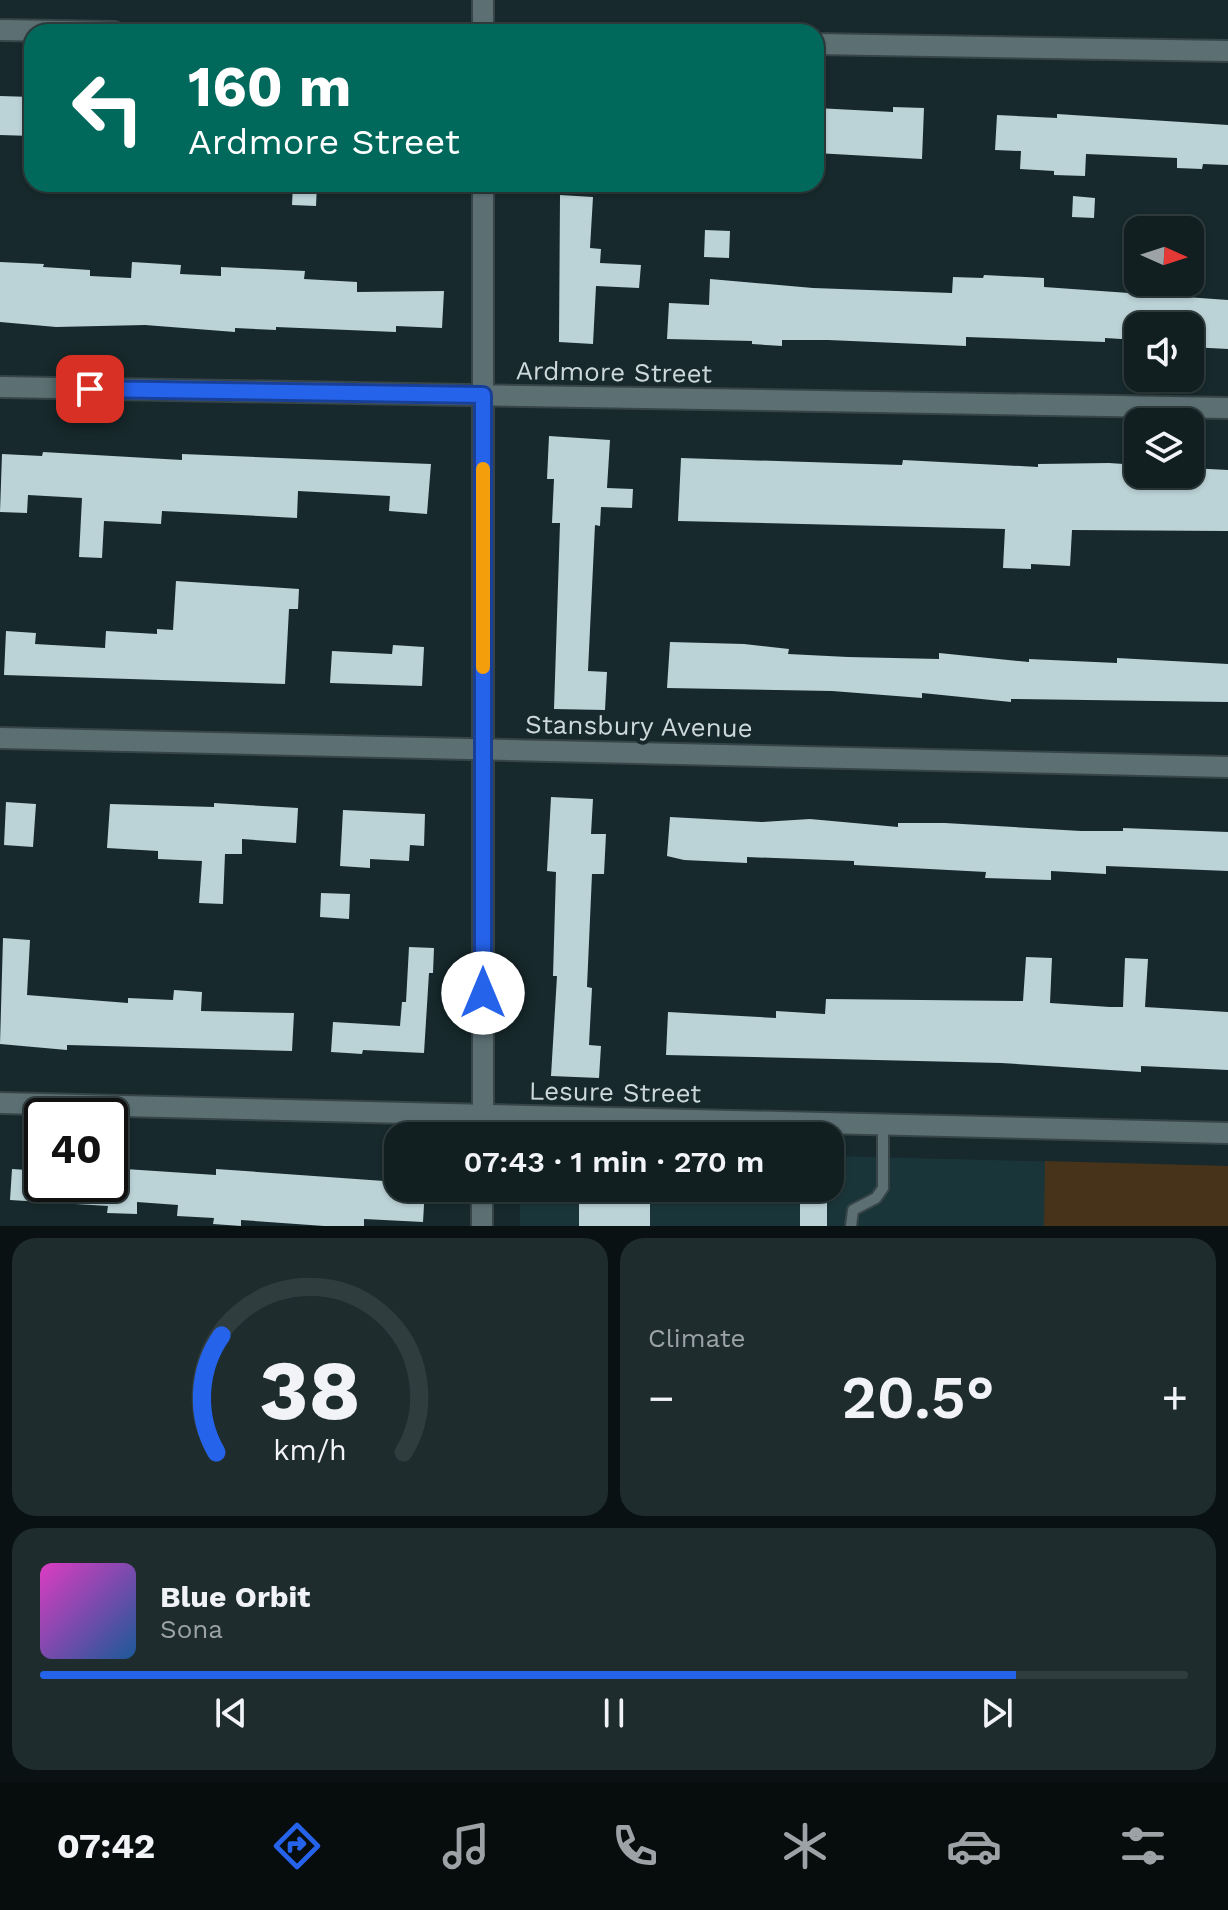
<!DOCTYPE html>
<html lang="en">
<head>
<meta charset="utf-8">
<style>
	body { margin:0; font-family:"Work Sans",sans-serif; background:#1e2c2e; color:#f1f3f6; height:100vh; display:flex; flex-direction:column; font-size:30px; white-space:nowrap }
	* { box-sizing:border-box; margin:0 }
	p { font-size:26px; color:#9ca2a5 }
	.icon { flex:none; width:44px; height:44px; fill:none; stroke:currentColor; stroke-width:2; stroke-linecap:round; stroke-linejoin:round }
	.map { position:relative; height:1226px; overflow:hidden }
	.details { display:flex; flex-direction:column; gap:12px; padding:12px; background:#091112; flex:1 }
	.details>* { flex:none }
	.top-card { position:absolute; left:24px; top:24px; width:800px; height:168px; border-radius:24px; box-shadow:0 2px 6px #0004,0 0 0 2px #303d3f; background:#00695c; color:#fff; overflow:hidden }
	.needle { width:52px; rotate:93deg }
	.fabs { position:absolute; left:1124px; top:216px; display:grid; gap:16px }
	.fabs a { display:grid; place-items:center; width:80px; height:80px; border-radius:16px; background:#111f21; box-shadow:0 2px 6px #0004,0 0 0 2px #303d3f; font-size:40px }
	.speed { position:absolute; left:24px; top:1098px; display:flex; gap:16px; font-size:40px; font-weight:700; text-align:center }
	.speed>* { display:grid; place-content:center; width:104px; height:104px; border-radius:50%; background:#111f21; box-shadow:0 2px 6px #0004,0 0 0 2px #303d3f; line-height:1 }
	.speed .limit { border:4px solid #111; border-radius:12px; background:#fff; color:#111 }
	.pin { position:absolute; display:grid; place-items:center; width:68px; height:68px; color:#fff; margin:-34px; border-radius:16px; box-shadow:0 4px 12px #0006 }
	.me { position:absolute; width:88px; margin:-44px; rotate:0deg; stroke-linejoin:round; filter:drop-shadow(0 0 6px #0008) }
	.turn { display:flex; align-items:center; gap:28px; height:168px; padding:0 32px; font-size:36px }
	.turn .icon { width:104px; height:104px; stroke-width:2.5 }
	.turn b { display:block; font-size:56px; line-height:68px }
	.big { font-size:60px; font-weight:600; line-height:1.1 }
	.details .tile { flex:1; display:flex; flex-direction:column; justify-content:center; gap:12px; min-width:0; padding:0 28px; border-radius:24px; background:#1e2c2e }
	.details .dial { align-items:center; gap:0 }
	.dial svg { height:208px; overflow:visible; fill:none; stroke:#303d3f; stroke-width:7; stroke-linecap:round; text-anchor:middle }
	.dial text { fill:#f1f3f6; stroke:none }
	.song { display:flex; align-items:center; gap:24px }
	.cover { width:96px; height:96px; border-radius:12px; background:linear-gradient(135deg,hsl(310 70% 55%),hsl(210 70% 35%)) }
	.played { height:8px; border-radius:4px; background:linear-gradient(90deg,#2563eb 85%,#303d3f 85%) }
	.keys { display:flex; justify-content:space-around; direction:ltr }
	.heat { display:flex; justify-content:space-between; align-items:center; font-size:44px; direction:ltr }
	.details .tiles { flex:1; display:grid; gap:12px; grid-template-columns:1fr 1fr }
	.tile:last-child { grid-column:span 2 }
	.trip { position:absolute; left:384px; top:1122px; width:460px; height:80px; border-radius:24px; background:#111f21; box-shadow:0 2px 6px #0004,0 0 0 2px #303d3f; font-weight:600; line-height:80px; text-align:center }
	.tabs { display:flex; height:128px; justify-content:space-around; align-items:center; background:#070c0d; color:#9ca2a5 }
	.tabs .icon { width:56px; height:56px }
	.tabs .current { color:#2563eb }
	.tabs b { font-size:36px; color:#f1f3f6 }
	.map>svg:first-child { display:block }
</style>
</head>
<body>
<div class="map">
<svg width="1228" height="1226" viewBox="0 0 1228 1226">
	<rect width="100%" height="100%" fill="#17292c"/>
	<path fill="#1a3539" d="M 830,1156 L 1228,1166 L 1228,1226 L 520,1226 L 520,1188 L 830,1188 Z"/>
	<path fill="#473319" d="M 1045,1161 L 1228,1166 L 1228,1226 L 1044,1226 Z"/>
	<path fill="#bbd2d6" d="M 0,96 L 32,97 L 32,136 L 0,135 Z
		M 893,107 L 924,108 L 922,159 L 816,153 L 816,108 L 893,112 Z
		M 1057,114 L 1228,125 L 1228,165 L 1203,164 L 1202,169 L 1177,168 L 1177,158 L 1086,154 L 1085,176 L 1054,175 L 1054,171 L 1020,169 L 1021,151 L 995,150 L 997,115 L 1057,118 Z
		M 293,184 L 317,184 L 316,206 L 292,205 Z
		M 560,195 L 593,197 L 590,248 L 601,249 L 600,263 L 641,265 L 639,288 L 596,286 L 593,344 L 559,342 Z
		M 1073,196 L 1095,198 L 1094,218 L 1072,217 Z
		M 705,230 L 730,231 L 729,258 L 704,257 Z
		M 0,262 L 44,264 L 43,267 L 90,270 L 90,276 L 131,278 L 132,262 L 181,265 L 180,274 L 221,276 L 221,267 L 305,271 L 304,279 L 357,282 L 357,292 L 444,291 L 442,328 L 396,326 L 396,332 L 276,327 L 276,330 L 235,328 L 235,332 L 145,325 L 56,327 L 0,322 Z
		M 984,275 L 1044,278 L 1044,287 L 1228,300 L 1228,349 L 1190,347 L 1190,326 L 1138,326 L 1138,340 L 1105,338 L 1105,342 L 966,337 L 966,346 L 828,340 L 782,340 L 782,346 L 752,344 L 752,341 L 667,339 L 669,303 L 709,305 L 710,279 L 813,288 L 952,293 L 953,277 L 983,278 Z
		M 549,436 L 610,440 L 607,488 L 633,489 L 632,508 L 601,507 L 600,526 L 595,525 L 588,671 L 607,672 L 605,710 L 554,709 L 560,523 L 552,523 L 554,479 L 547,479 Z
		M 43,452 L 182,460 L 182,454 L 431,464 L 427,514 L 389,511 L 390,496 L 298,491 L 297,518 L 162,511 L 161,524 L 104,521 L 102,558 L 79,557 L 82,498 L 28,495 L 27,513 L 0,512 L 2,454 L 42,456 Z
		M 681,458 L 902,465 L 903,460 L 1038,467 L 1038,464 L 1109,463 L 1138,465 L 1138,474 L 1190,474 L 1190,468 L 1228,470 L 1228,531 L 1072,530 L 1070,566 L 1031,564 L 1031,569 L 1003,568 L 1005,529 L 678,521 Z
		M 176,581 L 299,589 L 298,609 L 289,609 L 285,684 L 4,675 L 6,631 L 36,633 L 35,644 L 105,648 L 106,631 L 157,634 L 157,629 L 173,630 Z
		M 670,642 L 744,644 L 789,649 L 788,654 L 848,657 L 939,659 L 939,653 L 1029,662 L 1029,659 L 1117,663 L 1117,658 L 1228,664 L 1228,702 L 1011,699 L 1011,702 L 922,693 L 922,698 L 832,691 L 667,688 Z
		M 393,645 L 424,647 L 422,686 L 330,683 L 332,651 L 392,654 Z
		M 551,797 L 593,799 L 591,834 L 606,834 L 604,874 L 592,874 L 587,987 L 592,988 L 589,1045 L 601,1046 L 599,1078 L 551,1076 L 557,976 L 553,976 L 556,872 L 547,871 Z
		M 6,802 L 36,804 L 33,847 L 4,845 Z
		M 214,803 L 298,808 L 296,843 L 242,839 L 242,854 L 225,854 L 223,904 L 199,903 L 202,861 L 158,859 L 158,851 L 107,848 L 110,804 L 214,807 Z
		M 343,810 L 425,814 L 424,846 L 410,845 L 409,861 L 370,859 L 370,868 L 340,866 Z
		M 670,817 L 762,822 L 810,819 L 898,827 L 898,823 L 945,823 L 1081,831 L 1123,831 L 1123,828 L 1228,832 L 1228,871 L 1106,866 L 1106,874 L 1051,871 L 1051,880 L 985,878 L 986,872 L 854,865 L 854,861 L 747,857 L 747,863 L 684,860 L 667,856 Z
		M 321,893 L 350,894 L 349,919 L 320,917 Z
		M 3,938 L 30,940 L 27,995 L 128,1003 L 128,998 L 173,1000 L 174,990 L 202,992 L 201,1011 L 294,1013 L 292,1051 L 67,1045 L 67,1050 L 0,1044 Z
		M 409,947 L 434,948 L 433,973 L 429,973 L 424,1053 L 363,1050 L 362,1054 L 331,1052 L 333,1022 L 400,1026 L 402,1002 L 406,1002 Z
		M 1026,957 L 1052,958 L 1050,1003 L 1110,1007 L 1123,1007 L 1125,958 L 1148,959 L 1145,1007 L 1228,1012 L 1228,1070 L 1141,1066 L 1141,1072 L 1001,1063 L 666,1055 L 668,1012 L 776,1018 L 776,1011 L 825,1014 L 826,999 L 1023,1001 Z
		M 110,1168 L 216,1175 L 216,1169 L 398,1182 L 398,1188 L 425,1188 L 423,1222 L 364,1219 L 364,1226 L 324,1226 L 241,1220 L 241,1226 L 213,1224 L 214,1218 L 177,1216 L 178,1205 L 137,1202 L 137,1214 L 107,1213 L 108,1206 L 10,1200 L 12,1169 L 42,1171 L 41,1184 L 110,1184 Z
		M 579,1201 L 650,1201 L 650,1226 L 579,1226 Z
		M 800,1202 L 827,1202 L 827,1226 L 800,1226 Z"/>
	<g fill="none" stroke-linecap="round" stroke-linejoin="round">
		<g stroke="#374548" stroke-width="14">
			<path id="lane" d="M 851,1226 L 853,1210 L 876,1198 L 883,1188 L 883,1125"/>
		</g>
		<g stroke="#374548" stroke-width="24">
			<path id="street" d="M 0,30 L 114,32
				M 816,44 L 1228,51
				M 0,387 L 1228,408
				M 0,738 L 1228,767
				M 0,1103 L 1228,1133"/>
		</g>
		<g stroke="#374548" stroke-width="24">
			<path id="secondary" d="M 483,0 L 483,32
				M 483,1136 L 483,184
				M 482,1226 L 482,1188"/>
		</g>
		<use href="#lane" stroke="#5c7074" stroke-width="10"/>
		<use href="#street" stroke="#5c7074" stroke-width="20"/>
		<use href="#secondary" stroke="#5c7074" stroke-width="20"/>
	</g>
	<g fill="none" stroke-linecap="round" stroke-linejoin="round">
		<g stroke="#184099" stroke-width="20">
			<path id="route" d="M 90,389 L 483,395 L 483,993"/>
		</g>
		<use href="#route" stroke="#2563eb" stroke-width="14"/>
		<path stroke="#f59e0b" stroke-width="14" d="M 483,469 L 483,667"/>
	</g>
	<g text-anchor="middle" stroke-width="8" stroke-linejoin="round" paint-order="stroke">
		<g font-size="26" fill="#cdd8da" stroke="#17292c">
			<text transform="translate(614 372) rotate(1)" y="9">Ardmore Street</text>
			<text transform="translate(639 726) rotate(1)" y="9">Stansbury Avenue</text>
			<text transform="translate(615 1092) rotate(1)" y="9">Lesure Street</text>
		</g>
	</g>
</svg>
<div class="fabs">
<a><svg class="needle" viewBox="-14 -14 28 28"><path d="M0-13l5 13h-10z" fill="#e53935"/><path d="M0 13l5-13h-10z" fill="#9ca2a5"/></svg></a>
<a><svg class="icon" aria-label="sound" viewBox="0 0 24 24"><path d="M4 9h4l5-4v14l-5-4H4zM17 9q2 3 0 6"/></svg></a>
<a><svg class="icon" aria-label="layers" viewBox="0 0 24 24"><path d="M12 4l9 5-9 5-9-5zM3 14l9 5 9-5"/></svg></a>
</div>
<div class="speed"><div class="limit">40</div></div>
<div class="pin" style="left:90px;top:389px;background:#d93025"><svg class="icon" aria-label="arrive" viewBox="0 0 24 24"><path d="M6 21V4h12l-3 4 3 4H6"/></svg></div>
<svg class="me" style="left:483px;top:993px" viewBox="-20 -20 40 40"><circle r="19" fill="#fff"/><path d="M0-13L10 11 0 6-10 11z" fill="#2563eb"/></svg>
<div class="trip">07:43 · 1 min · 270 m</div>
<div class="top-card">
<div class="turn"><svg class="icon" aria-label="left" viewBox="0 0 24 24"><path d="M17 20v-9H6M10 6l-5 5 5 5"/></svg><div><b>160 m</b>Ardmore Street</div></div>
</div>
</div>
<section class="details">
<div class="tiles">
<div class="tile dial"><svg viewBox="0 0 100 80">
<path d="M14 69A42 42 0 1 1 86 69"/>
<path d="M14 69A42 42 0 0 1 16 24" stroke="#2563eb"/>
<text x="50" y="56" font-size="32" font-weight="700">38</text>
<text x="50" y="72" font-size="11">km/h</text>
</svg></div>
<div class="tile"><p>Climate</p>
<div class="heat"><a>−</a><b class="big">20.5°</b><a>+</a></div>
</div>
<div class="tile">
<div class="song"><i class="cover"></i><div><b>Blue Orbit</b><p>Sona</p></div></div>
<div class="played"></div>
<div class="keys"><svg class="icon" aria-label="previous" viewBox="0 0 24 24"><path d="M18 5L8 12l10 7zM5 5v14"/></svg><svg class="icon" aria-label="pause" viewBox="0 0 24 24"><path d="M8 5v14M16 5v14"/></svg><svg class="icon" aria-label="next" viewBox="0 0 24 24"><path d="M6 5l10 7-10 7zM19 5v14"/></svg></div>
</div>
</div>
</section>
<nav class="tabs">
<b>07:42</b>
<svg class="icon current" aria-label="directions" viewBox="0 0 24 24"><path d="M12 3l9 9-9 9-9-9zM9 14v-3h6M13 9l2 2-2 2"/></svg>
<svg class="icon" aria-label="music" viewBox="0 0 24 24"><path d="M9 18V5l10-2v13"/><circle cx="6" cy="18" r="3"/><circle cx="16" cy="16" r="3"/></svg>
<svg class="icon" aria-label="phone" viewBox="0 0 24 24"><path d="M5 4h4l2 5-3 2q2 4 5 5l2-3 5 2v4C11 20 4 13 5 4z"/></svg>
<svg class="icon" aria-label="climate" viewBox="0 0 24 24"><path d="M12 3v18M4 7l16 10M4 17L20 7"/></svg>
<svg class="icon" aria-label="car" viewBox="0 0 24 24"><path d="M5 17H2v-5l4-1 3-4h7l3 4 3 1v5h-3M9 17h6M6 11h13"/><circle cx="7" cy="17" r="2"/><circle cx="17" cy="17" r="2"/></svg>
<svg class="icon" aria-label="filters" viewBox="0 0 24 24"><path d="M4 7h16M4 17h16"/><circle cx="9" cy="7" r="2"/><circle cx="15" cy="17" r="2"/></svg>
</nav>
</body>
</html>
